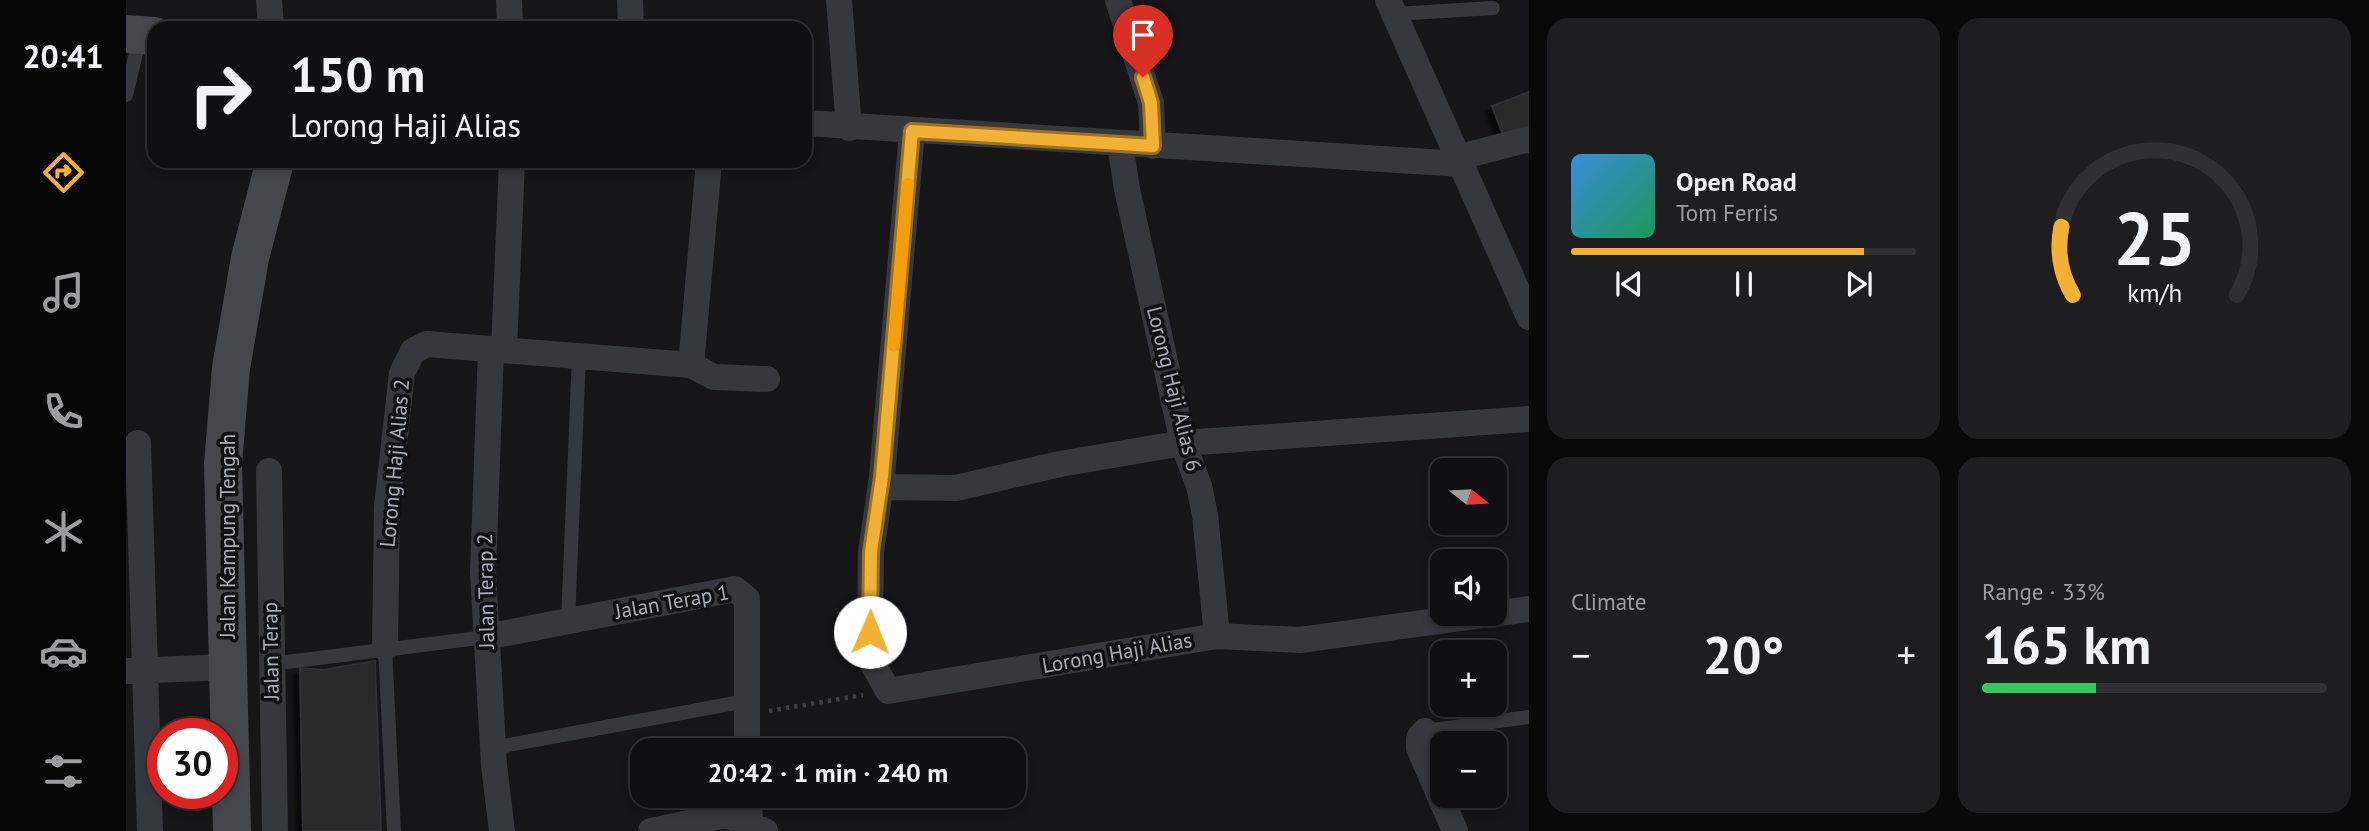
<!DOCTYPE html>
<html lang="en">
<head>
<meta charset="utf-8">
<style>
	body { margin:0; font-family:"PT Sans",sans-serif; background:#1e1e20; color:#f1f3f6; height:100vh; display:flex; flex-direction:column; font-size:26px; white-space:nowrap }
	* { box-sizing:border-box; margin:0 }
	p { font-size:23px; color:#9c9d9f }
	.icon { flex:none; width:38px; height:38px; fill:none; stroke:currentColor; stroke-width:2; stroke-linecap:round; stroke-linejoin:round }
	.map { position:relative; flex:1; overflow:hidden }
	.drawer { display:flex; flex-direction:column; gap:18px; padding:18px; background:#09090a; width:840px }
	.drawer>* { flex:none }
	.guide { position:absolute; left:21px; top:21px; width:665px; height:147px; border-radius:21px; box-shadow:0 4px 10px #0003,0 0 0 2px #303032; background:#101012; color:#f1f3f6; overflow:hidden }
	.needle { width:46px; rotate:108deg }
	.buttons { position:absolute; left:1304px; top:458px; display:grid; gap:14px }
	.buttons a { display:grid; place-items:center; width:77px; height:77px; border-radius:14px; background:#101012; box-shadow:0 4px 10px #0003,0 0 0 2px #303032; font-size:35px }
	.speed { position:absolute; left:21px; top:718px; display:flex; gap:14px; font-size:35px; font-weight:700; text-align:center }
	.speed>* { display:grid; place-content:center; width:91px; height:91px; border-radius:50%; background:#101012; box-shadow:0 4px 10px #0003,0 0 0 2px #303032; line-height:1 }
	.speed .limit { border:10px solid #d22; background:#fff; color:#111 }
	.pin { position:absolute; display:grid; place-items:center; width:60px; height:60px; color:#fff; margin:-72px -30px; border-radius:50% 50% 50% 0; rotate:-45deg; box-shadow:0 0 7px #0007 }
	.pin .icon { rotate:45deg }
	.me { position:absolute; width:77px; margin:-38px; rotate:1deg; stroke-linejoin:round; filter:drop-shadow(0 0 5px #0008) }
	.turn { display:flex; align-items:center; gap:24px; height:147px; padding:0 28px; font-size:32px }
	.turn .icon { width:91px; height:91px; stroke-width:2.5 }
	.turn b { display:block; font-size:49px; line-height:60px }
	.big { font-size:52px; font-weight:800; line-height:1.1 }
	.drawer .card { flex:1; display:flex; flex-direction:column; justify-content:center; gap:10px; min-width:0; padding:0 24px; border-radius:21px; background:#1e1e20 }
	.drawer .dial { align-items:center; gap:0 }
	.dial svg { height:182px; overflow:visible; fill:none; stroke:#303032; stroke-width:7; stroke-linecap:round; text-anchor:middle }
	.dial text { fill:#f1f3f6; stroke:none }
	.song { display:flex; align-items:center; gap:21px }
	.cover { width:84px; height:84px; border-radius:10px; background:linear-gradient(135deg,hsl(210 70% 55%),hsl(150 70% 35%)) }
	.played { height:7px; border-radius:4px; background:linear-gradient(90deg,#f2b134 85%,#303032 85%) }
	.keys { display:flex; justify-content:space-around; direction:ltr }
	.heat { display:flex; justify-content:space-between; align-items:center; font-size:38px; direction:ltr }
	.charge { height:10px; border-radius:5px; background:linear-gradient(90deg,#34c759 33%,#303032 0) }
	.drawer .tiles { flex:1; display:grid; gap:18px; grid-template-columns:repeat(2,1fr) }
	.trip { position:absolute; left:504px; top:738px; width:396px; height:70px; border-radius:21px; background:#101012; box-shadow:0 4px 10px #0003,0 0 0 2px #303032; font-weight:800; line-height:70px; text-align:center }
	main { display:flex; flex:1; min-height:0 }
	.tabs { display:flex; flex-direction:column; width:126px; justify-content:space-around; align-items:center; background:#060607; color:#9c9d9f }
	.tabs .icon { width:49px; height:49px }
	.tabs .selected { color:#f2b134 }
	.tabs b { font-size:32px; color:#f1f3f6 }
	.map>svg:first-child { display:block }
</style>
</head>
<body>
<main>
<nav class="tabs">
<b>20:41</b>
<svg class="icon selected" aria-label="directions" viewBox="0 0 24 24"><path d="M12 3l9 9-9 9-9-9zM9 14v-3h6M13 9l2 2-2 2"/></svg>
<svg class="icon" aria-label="music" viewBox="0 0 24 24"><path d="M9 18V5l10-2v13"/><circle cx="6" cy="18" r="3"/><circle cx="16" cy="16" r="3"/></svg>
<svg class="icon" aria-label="phone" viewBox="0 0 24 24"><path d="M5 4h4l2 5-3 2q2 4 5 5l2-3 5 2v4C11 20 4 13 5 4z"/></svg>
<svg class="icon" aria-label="climate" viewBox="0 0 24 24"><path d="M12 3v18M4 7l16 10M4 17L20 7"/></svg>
<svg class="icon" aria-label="car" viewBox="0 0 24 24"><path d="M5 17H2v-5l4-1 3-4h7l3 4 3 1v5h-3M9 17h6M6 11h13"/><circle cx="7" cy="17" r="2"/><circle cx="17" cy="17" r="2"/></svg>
<svg class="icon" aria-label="filters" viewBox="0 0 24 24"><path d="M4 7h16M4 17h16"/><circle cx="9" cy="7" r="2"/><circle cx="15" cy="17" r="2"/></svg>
</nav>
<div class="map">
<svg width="1403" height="831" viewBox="0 0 1403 831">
	<defs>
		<filter id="shadow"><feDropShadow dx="-6" dy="6" stdDeviation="2" flood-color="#0009"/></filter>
	</defs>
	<rect width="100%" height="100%" fill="#161618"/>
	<path fill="#29292c" stroke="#303034" stroke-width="2" filter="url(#shadow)" d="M 1403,92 L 1403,131 L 1379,140 L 1366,106 Z
		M 249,661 L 255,831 L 177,831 L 174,668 L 197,670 Z"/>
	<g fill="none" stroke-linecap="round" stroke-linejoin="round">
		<path stroke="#3d3f44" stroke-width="4.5" stroke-dasharray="3.5 5" stroke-linecap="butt" d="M 643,711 L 737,695"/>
		<path stroke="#37383d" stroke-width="14" d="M 1268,14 L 1367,8
			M 0,95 L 14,37
			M 442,621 L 453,356
			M 259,648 L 268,831
			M 145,664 L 360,637
			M 1299,731 L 1403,717
			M 367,748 L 620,701"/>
		<path stroke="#37383d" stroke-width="26" d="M 143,0 L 145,28
			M 383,0 L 384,28
			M 504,0 L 505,28
			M 713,0 L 723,128
			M 992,0 L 1025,103 L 1027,146
			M 1262,0 L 1403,317
			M 679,123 L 1336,164
			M 786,131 L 756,477 L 745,552 L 744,632 L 747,664 L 762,691 L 1091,636 L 1174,640 L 1363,614
			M 994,144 L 1001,189 L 1057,443 L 1073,486 L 1079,515 L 1091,636
			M 1334,157 L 1403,139
			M 365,350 L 357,572 L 368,765 L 376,831
			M 378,350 L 386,161
			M 565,365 L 583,161
			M 12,443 L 24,831
			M 143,471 L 149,831
			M 755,487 L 830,488 L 934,464 L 1057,443 L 1403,419
			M 1368,614 L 1403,609
			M 360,637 L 609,589 L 621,599 L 621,751
			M 259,648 L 261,507 L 276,373 L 287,351 L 301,344 L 565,365 L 588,377 L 641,379
			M 0,671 L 103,667
			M 1299,731 L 1293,738 L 1293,748 L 1329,831
			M 623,796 L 624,824
			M 525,831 L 600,815 L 639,831"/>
		<path stroke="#45474d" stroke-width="38" d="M 0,34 L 28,36
			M 106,831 L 97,464 L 105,368 L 124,258 L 149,161"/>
	</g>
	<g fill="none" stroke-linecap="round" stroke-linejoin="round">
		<g stroke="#9d7322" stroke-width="18">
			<path id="route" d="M 744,632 L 745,552 L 756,477 L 786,131 L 1027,146 L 1025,103 L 1017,77"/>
		</g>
		<use href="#route" stroke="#f2b134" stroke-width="12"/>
		<path stroke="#f59e0b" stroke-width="12" d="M 768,346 L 782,184"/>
	</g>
	<g text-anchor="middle" stroke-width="7" stroke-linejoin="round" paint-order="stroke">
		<g font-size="21" fill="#a8adb8" stroke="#111113">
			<text transform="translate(1048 389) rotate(76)" y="7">Lorong Haji Alias 6</text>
			<text transform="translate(269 463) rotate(-85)" y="7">Lorong Haji Alias 2</text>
			<text transform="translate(102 536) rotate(-90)" y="7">Jalan Kampung Tengah</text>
			<text transform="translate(360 591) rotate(-91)" y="7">Jalan Terap 2</text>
			<text transform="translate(546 602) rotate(-10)" y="7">Jalan Terap 1</text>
			<text transform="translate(145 651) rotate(-91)" y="7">Jalan Terap</text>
			<text transform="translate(991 653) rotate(-10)" y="7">Lorong Haji Alias</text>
		</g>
	</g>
</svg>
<div class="buttons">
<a><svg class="needle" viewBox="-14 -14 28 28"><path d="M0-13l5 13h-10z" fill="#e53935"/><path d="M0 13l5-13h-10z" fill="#9c9d9f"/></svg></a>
<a><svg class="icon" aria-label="sound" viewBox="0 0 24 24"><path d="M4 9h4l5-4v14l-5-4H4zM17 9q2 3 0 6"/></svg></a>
<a>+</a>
<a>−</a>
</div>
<div class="speed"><div class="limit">30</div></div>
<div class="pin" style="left:1017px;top:77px;background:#d93025"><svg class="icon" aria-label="arrive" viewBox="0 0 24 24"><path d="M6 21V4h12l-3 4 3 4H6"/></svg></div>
<svg class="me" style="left:744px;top:632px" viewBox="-20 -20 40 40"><circle r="19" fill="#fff"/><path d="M0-13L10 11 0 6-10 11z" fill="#f2b134"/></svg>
<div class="trip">20:42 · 1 min · 240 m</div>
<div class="guide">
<div class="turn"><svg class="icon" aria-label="right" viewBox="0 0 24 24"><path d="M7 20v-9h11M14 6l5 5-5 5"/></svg><div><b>150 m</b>Lorong Haji Alias</div></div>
</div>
</div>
<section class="drawer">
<div class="tiles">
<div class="card">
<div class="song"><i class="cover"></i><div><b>Open Road</b><p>Tom Ferris</p></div></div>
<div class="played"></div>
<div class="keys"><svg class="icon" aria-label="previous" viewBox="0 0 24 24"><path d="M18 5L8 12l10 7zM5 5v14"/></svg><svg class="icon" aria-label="pause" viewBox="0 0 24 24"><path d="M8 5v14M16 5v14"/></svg><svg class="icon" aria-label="next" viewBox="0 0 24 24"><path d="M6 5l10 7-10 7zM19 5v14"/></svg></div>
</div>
<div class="card dial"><svg viewBox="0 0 100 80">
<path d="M14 69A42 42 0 1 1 86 69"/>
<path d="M14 69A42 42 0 0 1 9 39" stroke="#f2b134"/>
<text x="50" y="56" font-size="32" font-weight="700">25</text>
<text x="50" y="72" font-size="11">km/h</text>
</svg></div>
<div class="card"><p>Climate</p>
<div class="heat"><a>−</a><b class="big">20°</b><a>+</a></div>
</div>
<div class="card"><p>Range · 33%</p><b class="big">165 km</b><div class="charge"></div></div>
</div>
</section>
</main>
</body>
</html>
